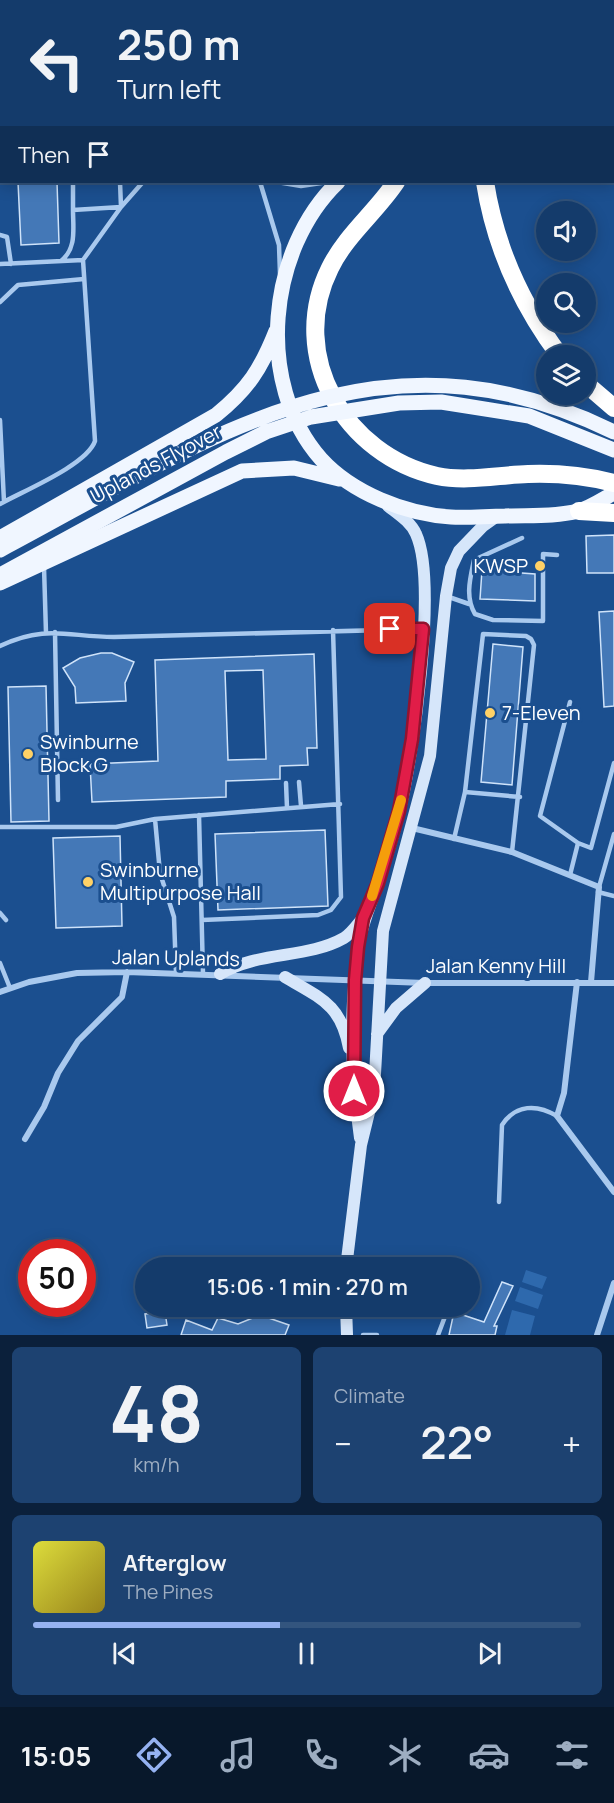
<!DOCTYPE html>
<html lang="en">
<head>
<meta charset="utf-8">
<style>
	body { margin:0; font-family:Manrope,sans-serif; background:#1d4271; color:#f1f3f6; height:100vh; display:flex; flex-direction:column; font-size:22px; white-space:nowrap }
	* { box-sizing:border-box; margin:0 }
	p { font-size:20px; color:#9dadc1 }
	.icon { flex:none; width:33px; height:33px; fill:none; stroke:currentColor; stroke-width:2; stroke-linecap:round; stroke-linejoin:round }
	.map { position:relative; height:1335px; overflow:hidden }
	.side { display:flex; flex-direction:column; gap:12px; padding:12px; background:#0b203b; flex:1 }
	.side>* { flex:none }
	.hud { position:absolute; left:0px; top:0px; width:615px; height:183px; box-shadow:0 3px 15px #0003,0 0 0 2px #33557e; background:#143b6b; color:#f1f3f6; overflow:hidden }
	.buttons { position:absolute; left:536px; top:201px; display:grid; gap:12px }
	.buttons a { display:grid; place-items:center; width:60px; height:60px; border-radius:50%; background:#143b6b; box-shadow:0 3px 15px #0003,0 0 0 2px #33557e; font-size:30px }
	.speed { position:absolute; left:18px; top:1239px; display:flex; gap:12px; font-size:30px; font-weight:700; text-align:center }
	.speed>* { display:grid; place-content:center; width:78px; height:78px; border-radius:50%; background:#143b6b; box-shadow:0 3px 15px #0003,0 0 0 2px #33557e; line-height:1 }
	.speed .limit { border:9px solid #d22; background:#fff; color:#111 }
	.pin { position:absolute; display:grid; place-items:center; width:51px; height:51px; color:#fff; margin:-26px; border-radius:12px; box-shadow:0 3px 9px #0006 }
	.me { position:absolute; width:66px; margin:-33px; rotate:0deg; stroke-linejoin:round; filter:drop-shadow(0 0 4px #0008) }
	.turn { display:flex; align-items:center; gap:21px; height:126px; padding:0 18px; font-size:27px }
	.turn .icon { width:78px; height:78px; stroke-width:2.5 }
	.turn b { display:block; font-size:42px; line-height:51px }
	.then { display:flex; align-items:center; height:57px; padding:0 18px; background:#0003; gap:12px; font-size:22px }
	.big { font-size:45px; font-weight:600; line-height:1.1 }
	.side .widget { flex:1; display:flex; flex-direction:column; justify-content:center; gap:9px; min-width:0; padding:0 21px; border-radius:9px; background:#1d4271 }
	.side .dial { align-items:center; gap:0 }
	.dial b { font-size:78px; line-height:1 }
	.song { display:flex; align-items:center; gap:18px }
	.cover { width:72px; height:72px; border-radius:9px; background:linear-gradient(135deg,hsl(60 70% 55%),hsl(50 70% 35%)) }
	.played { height:6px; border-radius:3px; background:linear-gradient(90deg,#95b2f1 45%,#33557e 45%) }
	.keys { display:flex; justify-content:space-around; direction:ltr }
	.heat { display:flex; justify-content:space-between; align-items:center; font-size:33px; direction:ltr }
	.side .tiles { flex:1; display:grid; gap:12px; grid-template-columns:1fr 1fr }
	.widget:last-child { grid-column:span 2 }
	.trip { position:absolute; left:135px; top:1257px; width:345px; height:60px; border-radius:30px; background:#143b6b; box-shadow:0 3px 15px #0003,0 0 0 2px #33557e; font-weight:600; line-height:60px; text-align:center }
	.dock { display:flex; height:96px; justify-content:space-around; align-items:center; background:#08182b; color:#9dadc1 }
	.dock .icon { width:42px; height:42px }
	.dock .active { color:#95b2f1 }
	.dock b { font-size:27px; color:#f1f3f6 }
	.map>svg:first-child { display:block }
</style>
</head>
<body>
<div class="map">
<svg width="614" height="1335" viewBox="0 0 614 1335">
	<rect width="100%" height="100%" fill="#1b4f8f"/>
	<path fill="#2e69ad" d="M 526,1270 L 547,1277 L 542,1289 L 522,1282 Z
		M 520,1287 L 543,1295 L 538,1309 L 515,1301 Z
		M 512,1310 L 535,1316 L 530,1335 L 505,1335 Z"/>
	<path fill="#4478b7" stroke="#cfe3fa" stroke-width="1.5" fill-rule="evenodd" d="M 18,182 L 57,182 L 59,243 L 21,245 Z
		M 614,535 L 614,573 L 587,573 L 586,536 Z
		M 482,570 L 535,574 L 535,601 L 480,599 Z
		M 614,611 L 614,706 L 604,707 L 599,612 Z
		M 493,644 L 523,647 L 512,785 L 481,782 Z
		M 101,653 L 112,653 L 134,662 L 125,683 L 126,701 L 76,703 L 75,687 L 63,668 L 80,658 Z
		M 314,654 L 317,748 L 307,748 L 308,765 L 280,766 L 280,779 L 226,781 L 226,797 L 92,802 L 90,764 L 158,761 L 155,660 ZM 263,670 L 266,759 L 228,760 L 225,671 Z
		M 46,686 L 49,821 L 11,822 L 8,687 Z
		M 325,830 L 328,906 L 218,910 L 215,834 Z
		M 120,836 L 122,926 L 56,928 L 53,838 Z
		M 502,1282 L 513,1286 L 494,1326 L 497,1326 L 495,1335 L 449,1335 L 454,1312 L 484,1322 Z
		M 165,1312 L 167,1325 L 147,1328 L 145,1314 Z
		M 260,1315 L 289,1325 L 285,1335 L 181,1335 L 186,1320 L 212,1330 L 218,1318 L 238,1324 Z"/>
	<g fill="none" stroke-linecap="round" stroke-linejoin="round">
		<path stroke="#a9c9ee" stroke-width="4.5" d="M 125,0 L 125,2
			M 180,2 L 181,0
			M 202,2 L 203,0
			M 614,27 L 614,26
			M 73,182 L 73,210 L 121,207 L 143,182
			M 260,182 L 279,245 L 280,274
			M 277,182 L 301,186 L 328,182
			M 0,235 L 7,237 L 11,264
			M 61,261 C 77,248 73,229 73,210
			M 0,264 L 83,260
			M 0,302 L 18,285 L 84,279
			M 0,420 L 4,502
			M 0,504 C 23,491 87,465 95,441 L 83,260 L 121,207 L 120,182
			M 522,538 L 474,560 C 470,579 465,597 475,614 L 493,620 L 543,621 L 543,554 L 557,555
			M 44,567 L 46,633
			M 446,596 L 469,604
			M 55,632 L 58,800
			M 0,646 C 46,624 68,637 114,637 L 423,629
			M 570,702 L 540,816 L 578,843
			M 299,782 L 301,806
			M 286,783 L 287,808
			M 465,792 L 520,797
			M 199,815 L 203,974
			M 155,819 L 160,873 L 174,917 L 176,973
			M 0,827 L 116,827 L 155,819 L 340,804
			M 454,839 L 465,792 L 483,634 L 526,636 L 531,639 L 534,645 L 512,852
			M 570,875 L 578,843 L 591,848 L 614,763
			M 599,887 L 614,834
			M 598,892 L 614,896
			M 0,913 L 6,920
			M 202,920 L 318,915 L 331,910 L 341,897 L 333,630
			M 0,963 L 10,988
			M 499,1202 L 502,1125 C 516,1104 537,1104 557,1116
			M 363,1335 L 377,1335
			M 438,1335 L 449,1306"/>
		<path stroke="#a9c9ee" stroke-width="6" d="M 412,828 L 512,852 L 599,887 L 591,982
			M 577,982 L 564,1093 L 557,1116 L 614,1192
			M 0,992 L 29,982 L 77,973 L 127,972 L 425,983 L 614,983
			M 25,1139 L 44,1107 L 58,1073 L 78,1041 L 122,997 L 127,972
			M 597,1335 L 614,1283"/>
		<path stroke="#d6e6fa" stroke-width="12" d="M 220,974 C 258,951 307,959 344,938 C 351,934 357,925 363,918
			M 285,977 C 320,998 341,1004 349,1048
			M 377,1034 L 396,1008 L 425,983
			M 360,1138 C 351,1075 349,1006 359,943 C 363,921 371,904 378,883 C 386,860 393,836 399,813 C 413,759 438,582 416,534 C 411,522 398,514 388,506
			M 346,1268 L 361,1145 L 374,1092 L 383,931 L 430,756 L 446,596 L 451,568 L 459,551 L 483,526 L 497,516
			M 346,1306 L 347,1335"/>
		<path stroke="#f0f6ff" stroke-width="15" d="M 338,182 C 268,249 254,383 321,459 C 352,493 405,514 451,517 C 469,518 487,516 505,516 C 529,515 555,517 578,511 C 590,508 603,499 614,493
			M 0,538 L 216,415 C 248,389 261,369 276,331
			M 0,583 L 242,471 L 294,468 L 339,479"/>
		<path stroke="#fff" stroke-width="18" d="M 397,0 L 398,2
			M 429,0 L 430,2
			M 450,0 L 451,2
			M 470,0 L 471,2
			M 396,182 C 376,212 346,235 330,268 C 286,356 346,456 437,476 C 467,482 498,475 528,474 C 556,473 587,476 614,483
			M 485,182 C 495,246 521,304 560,356
			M 585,383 L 614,408
			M 579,511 L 614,513"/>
		<path stroke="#f0f6ff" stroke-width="15" d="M 0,550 C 206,441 376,315 614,432
			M 0,575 L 226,452 L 266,432 L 311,417 L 399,403 L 441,402 L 529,416 L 614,450"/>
	</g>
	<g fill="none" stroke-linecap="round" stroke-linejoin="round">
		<g stroke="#92132f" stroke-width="15">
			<path id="route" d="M 354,1091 L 355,980 L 358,947 L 363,918 L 378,883 L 399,811 L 412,739 L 423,629 L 390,629"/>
		</g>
		<use href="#route" stroke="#e11d48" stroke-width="10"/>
		<path stroke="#f59e0b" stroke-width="10" d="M 372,896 L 401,800"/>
	</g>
	<g fill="#ffd166" stroke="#1b4f8f" stroke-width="2">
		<circle cx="540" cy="566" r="6"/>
		<circle cx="490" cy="713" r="6"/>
		<circle cx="28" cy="754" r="6"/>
		<circle cx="88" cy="882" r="6"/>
	</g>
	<g text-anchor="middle" stroke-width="6" stroke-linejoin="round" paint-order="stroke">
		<g font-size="20" fill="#fff" stroke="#1b4f8f">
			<text transform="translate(156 464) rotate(-28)" y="7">Uplands Flyover</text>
			<text transform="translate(176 958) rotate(1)" y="7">Jalan Uplands</text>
			<text x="496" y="973">Jalan Kenny Hill</text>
		</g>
		<g font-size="20" fill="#fff" stroke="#1b4f8f" text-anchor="start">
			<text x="528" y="573" text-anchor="end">KWSP</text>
			<text x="502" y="720">7-Eleven</text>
			<text x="40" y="749">Swinburne<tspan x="40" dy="23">Block G</tspan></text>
			<text x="100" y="877">Swinburne<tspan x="100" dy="23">Multipurpose Hall</tspan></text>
		</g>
	</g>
</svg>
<div class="buttons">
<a><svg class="icon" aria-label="sound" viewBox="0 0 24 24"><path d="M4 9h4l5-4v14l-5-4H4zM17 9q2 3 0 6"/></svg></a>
<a><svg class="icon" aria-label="search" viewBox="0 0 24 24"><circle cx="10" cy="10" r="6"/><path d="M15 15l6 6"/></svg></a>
<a><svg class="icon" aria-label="layers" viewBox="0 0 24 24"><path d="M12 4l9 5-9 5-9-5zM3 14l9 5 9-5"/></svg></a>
</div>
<div class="speed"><div class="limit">50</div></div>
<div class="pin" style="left:390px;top:629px;background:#d93025"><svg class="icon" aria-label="arrive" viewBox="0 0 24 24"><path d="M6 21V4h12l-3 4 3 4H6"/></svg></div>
<svg class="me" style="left:354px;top:1091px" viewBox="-20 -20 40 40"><circle r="17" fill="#e11d48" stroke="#fff" stroke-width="3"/><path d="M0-11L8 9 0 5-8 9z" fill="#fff"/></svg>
<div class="trip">15:06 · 1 min · 270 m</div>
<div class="hud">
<div class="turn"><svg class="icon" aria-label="left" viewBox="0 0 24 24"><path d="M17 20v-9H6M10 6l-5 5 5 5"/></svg><div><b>250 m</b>Turn left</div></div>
<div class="then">Then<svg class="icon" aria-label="arrive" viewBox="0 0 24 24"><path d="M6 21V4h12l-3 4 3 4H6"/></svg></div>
</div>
</div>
<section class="side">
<div class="tiles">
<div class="widget dial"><b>48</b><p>km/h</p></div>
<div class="widget"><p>Climate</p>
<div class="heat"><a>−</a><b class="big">22°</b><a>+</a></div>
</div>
<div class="widget">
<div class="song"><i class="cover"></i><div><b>Afterglow</b><p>The Pines</p></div></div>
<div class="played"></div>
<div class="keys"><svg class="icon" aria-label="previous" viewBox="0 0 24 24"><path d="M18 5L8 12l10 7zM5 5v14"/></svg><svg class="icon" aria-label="pause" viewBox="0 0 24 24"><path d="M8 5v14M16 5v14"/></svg><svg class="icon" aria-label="next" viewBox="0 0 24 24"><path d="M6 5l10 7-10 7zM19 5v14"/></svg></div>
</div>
</div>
</section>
<nav class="dock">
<b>15:05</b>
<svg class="icon active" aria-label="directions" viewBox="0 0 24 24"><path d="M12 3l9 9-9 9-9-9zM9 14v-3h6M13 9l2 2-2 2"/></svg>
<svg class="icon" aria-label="music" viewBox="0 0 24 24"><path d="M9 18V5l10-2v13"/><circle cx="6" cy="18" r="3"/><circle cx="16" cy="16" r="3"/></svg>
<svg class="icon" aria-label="phone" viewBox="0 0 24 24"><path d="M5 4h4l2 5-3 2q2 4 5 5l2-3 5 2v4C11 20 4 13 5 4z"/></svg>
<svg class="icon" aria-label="climate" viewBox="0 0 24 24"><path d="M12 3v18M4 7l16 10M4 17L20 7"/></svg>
<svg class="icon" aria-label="car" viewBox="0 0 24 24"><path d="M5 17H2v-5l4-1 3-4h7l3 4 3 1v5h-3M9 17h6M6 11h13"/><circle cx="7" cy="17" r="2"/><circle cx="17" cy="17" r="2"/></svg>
<svg class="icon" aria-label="filters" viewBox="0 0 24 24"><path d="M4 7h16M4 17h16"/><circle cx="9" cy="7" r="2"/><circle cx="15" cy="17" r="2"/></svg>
</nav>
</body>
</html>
